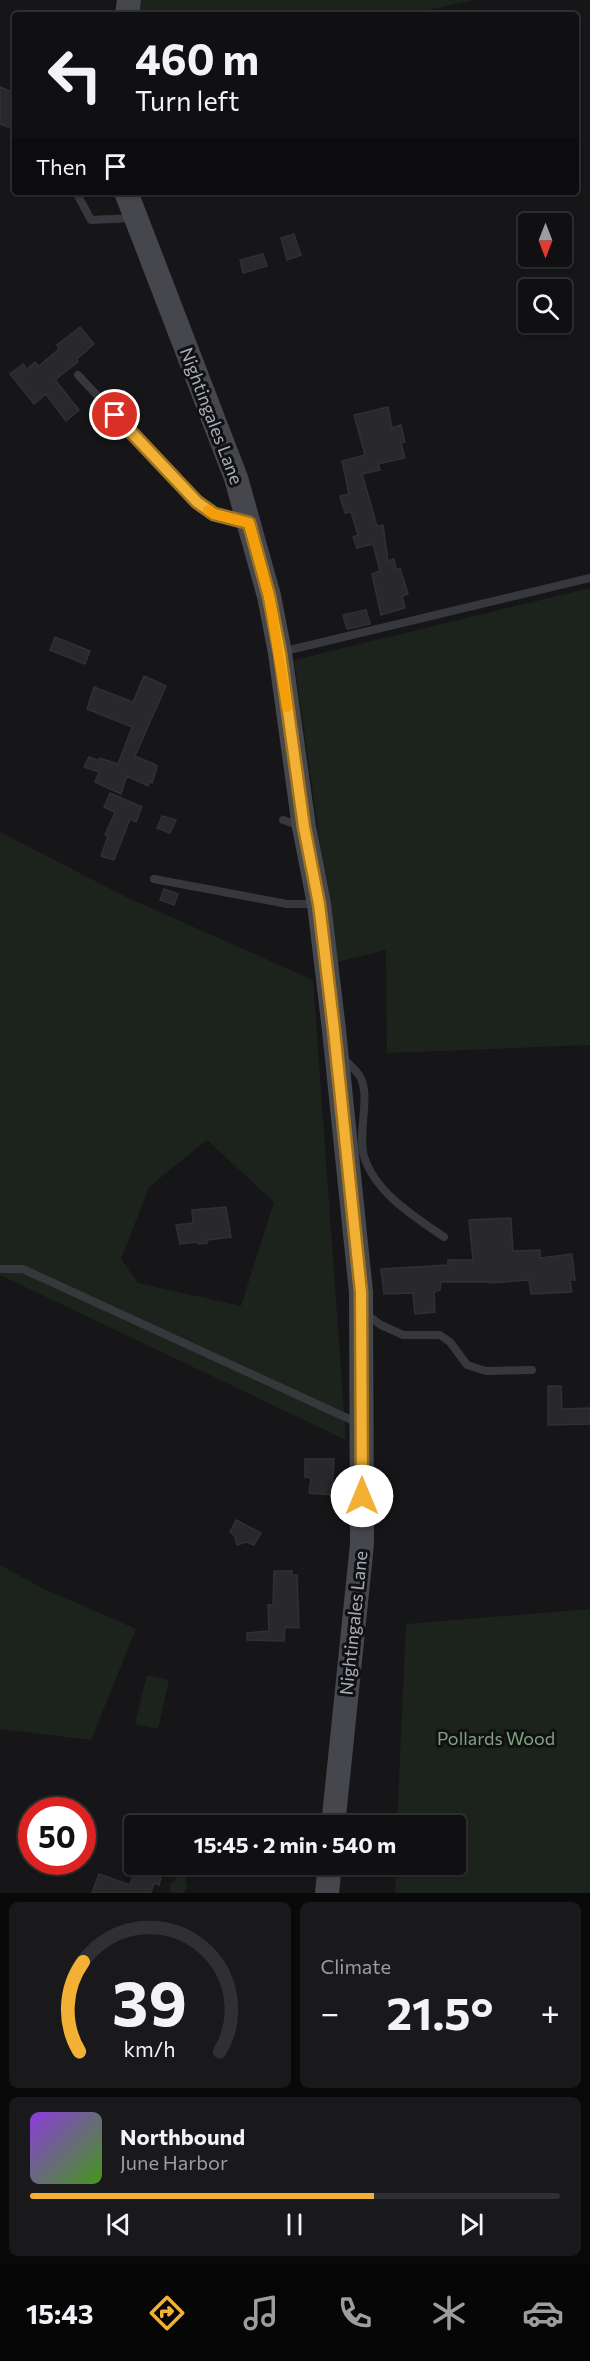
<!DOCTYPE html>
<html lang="en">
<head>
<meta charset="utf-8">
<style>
	body { margin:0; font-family:Commissioner,sans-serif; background:#19191b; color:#f1f3f6; height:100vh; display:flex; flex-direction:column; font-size:22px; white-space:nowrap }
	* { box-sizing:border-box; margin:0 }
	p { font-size:20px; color:#9c9d9f }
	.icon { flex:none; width:33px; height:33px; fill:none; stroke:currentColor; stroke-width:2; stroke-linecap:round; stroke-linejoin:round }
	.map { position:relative; height:1893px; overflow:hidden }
	.details { display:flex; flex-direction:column; gap:9px; padding:9px; background:#09090a; flex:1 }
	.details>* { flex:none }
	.guide { position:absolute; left:12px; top:12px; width:567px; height:183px; border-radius:6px; box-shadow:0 2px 4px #0004,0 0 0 2px #303032; background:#101012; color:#f1f3f6; overflow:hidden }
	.needle { width:39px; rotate:180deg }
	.controls { position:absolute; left:518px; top:213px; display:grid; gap:12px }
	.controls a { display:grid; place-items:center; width:54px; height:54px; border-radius:6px; background:#101012; box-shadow:0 2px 4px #0004,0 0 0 2px #303032; font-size:30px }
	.speed { position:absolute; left:18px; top:1797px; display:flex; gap:12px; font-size:30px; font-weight:700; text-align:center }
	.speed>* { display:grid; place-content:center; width:78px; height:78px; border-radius:50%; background:#101012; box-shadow:0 2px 4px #0004,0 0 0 2px #303032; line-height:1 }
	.speed .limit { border:9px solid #d22; background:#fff; color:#111 }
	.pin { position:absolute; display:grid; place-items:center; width:51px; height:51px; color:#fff; margin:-26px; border:3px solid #fff; border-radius:50%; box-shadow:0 2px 6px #0007 }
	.me { position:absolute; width:66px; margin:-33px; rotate:0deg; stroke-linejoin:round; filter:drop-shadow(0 0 4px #0008) }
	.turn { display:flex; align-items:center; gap:21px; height:126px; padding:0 24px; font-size:27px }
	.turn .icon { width:78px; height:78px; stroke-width:2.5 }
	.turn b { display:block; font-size:42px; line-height:51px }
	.then { display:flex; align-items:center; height:57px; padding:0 24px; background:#0003; gap:12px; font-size:22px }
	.big { font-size:45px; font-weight:700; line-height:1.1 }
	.details .tile { flex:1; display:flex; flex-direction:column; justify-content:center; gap:9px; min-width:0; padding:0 21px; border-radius:9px; background:#19191b }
	.details .dial { align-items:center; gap:0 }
	.dial svg { height:156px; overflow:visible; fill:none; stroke:#303032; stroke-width:7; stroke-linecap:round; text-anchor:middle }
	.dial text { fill:#f1f3f6; stroke:none }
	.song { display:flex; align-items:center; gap:18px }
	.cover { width:72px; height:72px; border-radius:9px; background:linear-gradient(135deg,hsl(270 70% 55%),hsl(100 70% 35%)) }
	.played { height:6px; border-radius:3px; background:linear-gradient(90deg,#f2b134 65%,#303032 65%) }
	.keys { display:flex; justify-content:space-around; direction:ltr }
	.heat { display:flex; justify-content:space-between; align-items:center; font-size:33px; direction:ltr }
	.details .tiles { flex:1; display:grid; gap:9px; grid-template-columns:1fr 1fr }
	.tile:last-child { grid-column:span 2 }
	.trip { position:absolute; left:124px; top:1815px; width:342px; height:60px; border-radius:6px; background:#101012; box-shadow:0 2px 4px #0004,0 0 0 2px #303032; font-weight:700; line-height:60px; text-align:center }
	.dock { display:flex; height:96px; justify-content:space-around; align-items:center; background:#060607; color:#9c9d9f }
	.dock .icon { width:42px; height:42px }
	.dock .selected { color:#f2b134 }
	.dock b { font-size:27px; color:#f1f3f6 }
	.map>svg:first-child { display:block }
</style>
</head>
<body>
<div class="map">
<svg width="590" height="1893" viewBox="0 0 590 1893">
	<rect width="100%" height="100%" fill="#161618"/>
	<path fill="#1c231d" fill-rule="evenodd" d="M 141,0 L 475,0 L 402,15 L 139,15 Z
		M 590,588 L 590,1045 L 387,1053 L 386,950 L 337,962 L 294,660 Z
		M 0,832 L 126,897 L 313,980 L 346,1440 L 0,1275 ZM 207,1140 L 274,1202 L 241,1306 L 138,1283 L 121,1259 L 149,1187 Z
		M 0,1565 L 42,1588 L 136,1629 L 91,1740 L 0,1729 Z
		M 590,1609 L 590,1893 L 395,1893 L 396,1865 L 456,1864 L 456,1826 L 397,1825 L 406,1624 Z
		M 147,1675 L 169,1680 L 158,1729 L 135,1724 Z
		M 179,1876 L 185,1877 L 187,1887 L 183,1893 L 170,1893 L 170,1884 Z"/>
	<path fill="#29292c" stroke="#303034" stroke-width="1.5" d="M 0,87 L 15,93 L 15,130 L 0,124 Z
		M 294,234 L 301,255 L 287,260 L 281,238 Z
		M 263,254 L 267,266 L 243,273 L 240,260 Z
		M 80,327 L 94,344 L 77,359 L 78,362 L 55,380 L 79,410 L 66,421 L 46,394 L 34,404 L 10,374 L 23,364 L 27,369 L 35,362 L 39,366 L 59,349 L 57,345 Z
		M 388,407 L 392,428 L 401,425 L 405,442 L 401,443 L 405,458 L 378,464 L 380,470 L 362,474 L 377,526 L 383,525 L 388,561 L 394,559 L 396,570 L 400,568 L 408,594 L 402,596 L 405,608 L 381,615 L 372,574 L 380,571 L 373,544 L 357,548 L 353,537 L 358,535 L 351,512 L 345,513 L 340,496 L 349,494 L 342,461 L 365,455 L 354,415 Z
		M 366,610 L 370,624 L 347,629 L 343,615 Z
		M 55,637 L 90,651 L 85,664 L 50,650 Z
		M 144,676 L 166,686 L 135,756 L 156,765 L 157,767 L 152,783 L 150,781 L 148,786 L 127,776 L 121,794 L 95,782 L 99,772 L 84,767 L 89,757 L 97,760 L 100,758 L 118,764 L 132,727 L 87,709 L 94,687 L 133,702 Z
		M 110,793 L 142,807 L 136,822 L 130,819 L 114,860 L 101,856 L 108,836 L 105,835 L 115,812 L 104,807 Z
		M 162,816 L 176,820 L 170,833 L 157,828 Z
		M 164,889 L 178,894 L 174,905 L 160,900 Z
		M 226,1207 L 231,1237 L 207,1240 L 207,1243 L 198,1244 L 197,1242 L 180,1244 L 176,1225 L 193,1223 L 192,1210 Z
		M 511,1218 L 513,1251 L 540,1250 L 540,1258 L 572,1254 L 575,1280 L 570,1280 L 572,1292 L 531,1294 L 529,1280 L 489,1283 L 488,1282 L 441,1282 L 440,1290 L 434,1292 L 435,1312 L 415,1314 L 413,1293 L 384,1294 L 381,1269 L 448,1265 L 448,1260 L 473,1260 L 469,1220 Z
		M 548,1386 L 561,1386 L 562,1409 L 590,1408 L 590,1424 L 548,1425 Z
		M 305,1459 L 334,1459 L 332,1495 L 309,1493 L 311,1478 L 305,1477 Z
		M 236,1520 L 261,1533 L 254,1545 L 246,1542 L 237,1545 L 234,1535 L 230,1532 Z
		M 274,1571 L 292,1571 L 292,1575 L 297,1575 L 299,1628 L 285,1627 L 284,1641 L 247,1640 L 247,1633 L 269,1631 L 268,1605 L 273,1605 Z
		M 137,1864 L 159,1864 L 157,1870 L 162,1873 L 159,1885 L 154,1883 L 151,1893 L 92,1893 L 99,1874 L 130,1885 Z"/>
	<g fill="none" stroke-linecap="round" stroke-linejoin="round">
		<path stroke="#37383d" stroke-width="8" d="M 76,192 L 91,220 L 134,218
			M 78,375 L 197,502 L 214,514 L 245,522
			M 281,652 L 590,578
			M 283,820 L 301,826
			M 154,879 L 287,904 L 315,904
			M 343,1058 C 348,1063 355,1069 359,1075 C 372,1094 357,1132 364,1156 C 375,1193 415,1217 444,1237
			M 0,1269 L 23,1269 L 358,1423
			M 366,1314 L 381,1325 L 403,1335 L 440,1335 L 450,1342 L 467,1365 L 486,1371 L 532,1370"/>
		<path stroke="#45474d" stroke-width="24" d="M 127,15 L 129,0
			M 126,192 L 236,478 L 269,596 L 280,653 L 304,827 L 319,904 L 334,1030 L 361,1292 L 362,1544 L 333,1826
			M 327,1893 L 330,1864"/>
	</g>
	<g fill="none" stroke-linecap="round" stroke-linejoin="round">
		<g stroke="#9d7322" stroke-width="15">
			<path id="route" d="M 115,415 L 197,502 L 214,514 L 249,523 L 269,596 L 280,653 L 304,827 L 319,904 L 334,1030 L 361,1292 L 362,1496"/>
		</g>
		<use href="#route" stroke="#f2b134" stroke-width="10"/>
		<path stroke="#f59e0b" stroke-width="10" d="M 208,510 L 214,514 L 249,523 L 269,596 L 287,707"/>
	</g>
	<g text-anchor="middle" stroke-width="6" stroke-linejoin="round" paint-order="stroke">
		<g font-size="18" fill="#a8adb8" stroke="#111113">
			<text transform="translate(211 416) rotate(69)" y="6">Nightingales Lane</text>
			<text transform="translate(354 1623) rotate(-84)" y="6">Nightingales Lane</text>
		</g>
		<g font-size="18" fill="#7fa381" stroke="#111113">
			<text x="496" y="1745">Pollards Wood</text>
		</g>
	</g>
</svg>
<div class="controls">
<a><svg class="needle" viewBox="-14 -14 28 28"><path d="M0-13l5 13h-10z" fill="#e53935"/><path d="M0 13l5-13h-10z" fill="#9c9d9f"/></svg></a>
<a><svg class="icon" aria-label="search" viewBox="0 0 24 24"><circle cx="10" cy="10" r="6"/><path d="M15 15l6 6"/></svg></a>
</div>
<div class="speed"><div class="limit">50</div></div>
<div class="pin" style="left:115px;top:415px;background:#d93025"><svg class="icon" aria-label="arrive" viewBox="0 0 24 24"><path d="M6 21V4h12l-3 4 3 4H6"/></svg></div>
<svg class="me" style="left:362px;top:1496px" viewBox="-20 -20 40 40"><circle r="19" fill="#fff"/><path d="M0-13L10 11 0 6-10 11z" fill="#f2b134"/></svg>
<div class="trip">15:45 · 2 min · 540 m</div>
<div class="guide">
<div class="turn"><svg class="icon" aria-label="left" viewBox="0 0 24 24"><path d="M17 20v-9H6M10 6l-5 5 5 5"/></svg><div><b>460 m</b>Turn left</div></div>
<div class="then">Then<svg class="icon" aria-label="arrive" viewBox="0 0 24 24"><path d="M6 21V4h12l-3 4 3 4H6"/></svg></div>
</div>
</div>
<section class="details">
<div class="tiles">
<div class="tile dial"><svg viewBox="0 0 100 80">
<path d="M14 69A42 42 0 1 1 86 69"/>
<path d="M14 69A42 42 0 0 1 16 23" stroke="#f2b134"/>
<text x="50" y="56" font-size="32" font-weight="700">39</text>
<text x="50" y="72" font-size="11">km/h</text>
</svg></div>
<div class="tile"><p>Climate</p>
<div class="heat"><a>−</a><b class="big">21.5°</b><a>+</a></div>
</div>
<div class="tile">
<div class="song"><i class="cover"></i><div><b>Northbound</b><p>June Harbor</p></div></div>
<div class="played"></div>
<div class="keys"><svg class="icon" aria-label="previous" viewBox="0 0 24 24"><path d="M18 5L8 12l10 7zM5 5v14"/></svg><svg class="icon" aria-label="pause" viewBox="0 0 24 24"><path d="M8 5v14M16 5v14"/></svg><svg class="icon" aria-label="next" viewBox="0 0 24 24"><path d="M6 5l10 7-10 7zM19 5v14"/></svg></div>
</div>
</div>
</section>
<nav class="dock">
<b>15:43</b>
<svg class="icon selected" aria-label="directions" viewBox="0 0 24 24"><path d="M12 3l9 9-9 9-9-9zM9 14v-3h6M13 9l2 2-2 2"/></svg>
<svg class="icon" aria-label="music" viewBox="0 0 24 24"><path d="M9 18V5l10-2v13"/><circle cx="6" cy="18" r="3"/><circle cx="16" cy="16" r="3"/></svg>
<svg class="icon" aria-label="phone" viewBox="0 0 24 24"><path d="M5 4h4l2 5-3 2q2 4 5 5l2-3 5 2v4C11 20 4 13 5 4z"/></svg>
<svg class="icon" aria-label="climate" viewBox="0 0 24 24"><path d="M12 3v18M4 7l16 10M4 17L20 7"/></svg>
<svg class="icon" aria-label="car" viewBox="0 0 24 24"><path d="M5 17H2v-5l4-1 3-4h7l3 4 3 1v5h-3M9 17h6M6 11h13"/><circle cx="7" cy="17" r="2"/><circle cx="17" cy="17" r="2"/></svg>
</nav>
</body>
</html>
